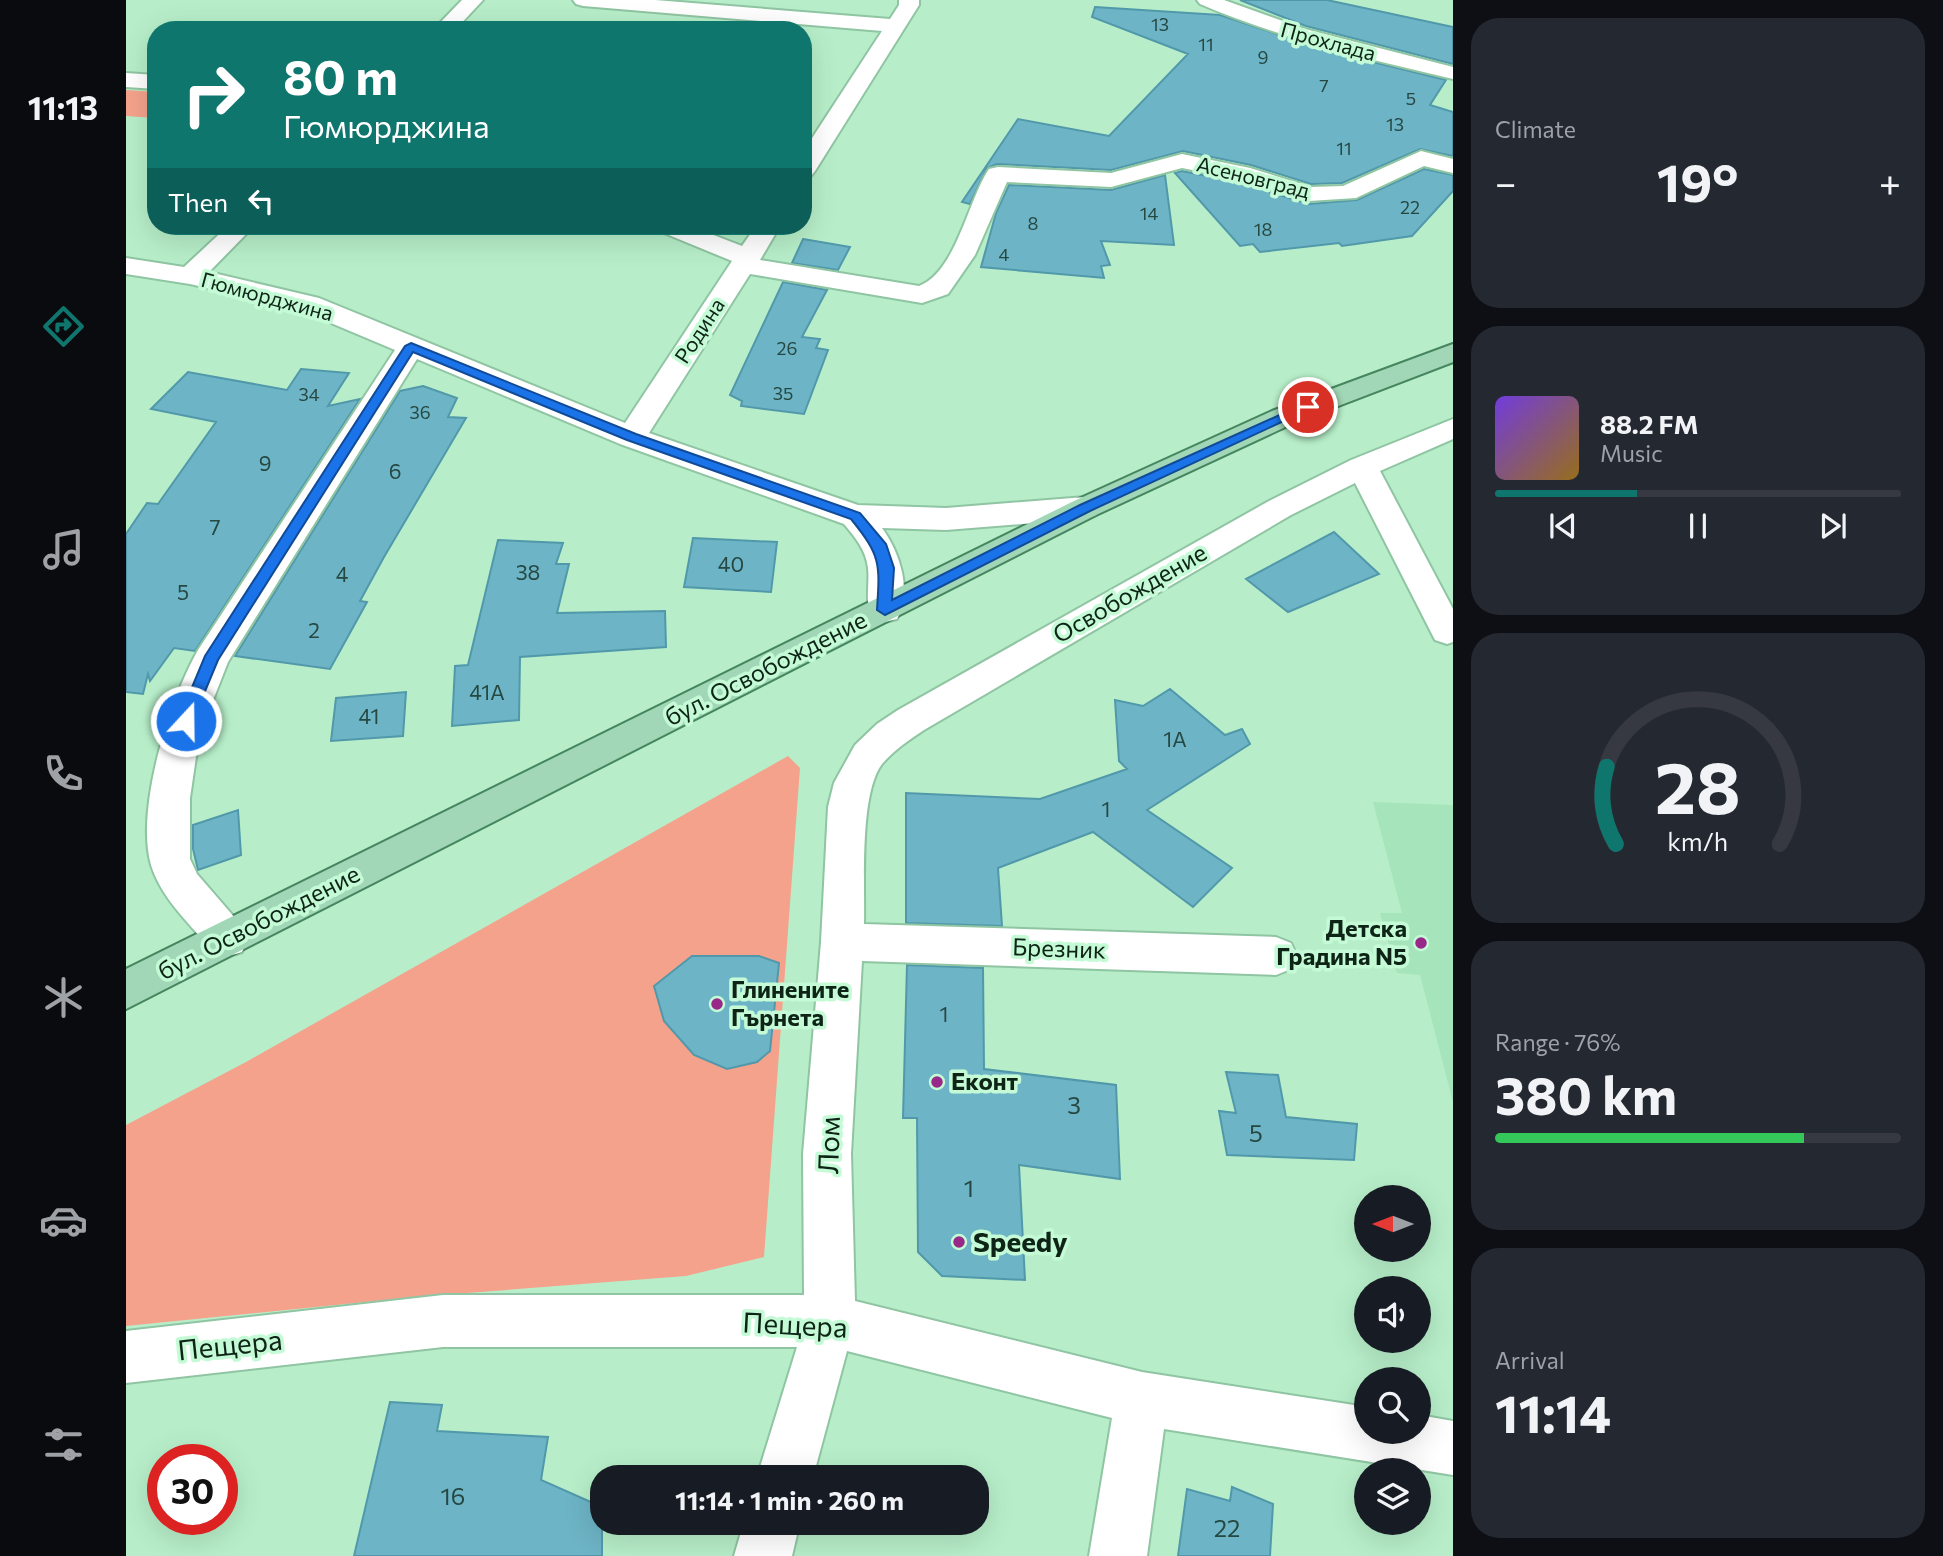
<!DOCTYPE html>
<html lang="en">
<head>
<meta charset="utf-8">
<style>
	body { margin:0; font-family:Commissioner,sans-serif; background:#242831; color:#f1f3f6; height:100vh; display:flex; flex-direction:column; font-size:26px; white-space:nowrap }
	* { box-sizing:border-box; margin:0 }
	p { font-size:23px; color:#9ea1a6 }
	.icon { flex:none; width:38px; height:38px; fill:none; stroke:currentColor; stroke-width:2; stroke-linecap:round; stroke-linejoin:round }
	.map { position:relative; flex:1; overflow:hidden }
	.sheet { display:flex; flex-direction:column; gap:18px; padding:18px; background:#0d0f14; width:490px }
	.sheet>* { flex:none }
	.banner { position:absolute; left:21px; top:21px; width:665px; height:214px; border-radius:28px; box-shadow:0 7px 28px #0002; background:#0f766e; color:#fff; overflow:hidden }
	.needle { width:46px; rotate:270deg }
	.tools { position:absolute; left:1228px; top:1185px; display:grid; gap:14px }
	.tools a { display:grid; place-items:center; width:77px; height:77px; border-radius:50%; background:#171b24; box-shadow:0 7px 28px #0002; font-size:35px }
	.speed { position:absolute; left:21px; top:1444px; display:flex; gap:14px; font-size:35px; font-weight:700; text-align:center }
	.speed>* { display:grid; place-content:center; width:91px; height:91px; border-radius:50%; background:#171b24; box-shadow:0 7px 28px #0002; line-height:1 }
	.speed .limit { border:10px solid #d22; background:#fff; color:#111 }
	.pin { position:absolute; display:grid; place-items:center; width:60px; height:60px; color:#fff; margin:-30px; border:4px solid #fff; border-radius:50%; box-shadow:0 2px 7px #0007 }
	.me { position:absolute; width:77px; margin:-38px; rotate:21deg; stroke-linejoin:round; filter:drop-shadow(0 0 5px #0008) }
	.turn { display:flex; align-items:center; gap:24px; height:147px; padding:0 21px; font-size:32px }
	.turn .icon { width:91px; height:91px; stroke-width:2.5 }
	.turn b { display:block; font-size:49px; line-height:60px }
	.then { display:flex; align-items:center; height:66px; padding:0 21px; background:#0003; gap:14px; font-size:26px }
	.big { font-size:52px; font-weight:700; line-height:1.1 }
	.sheet .card { flex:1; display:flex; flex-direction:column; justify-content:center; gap:10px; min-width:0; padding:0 24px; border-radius:28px; background:#242831 }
	.sheet .dial { align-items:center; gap:0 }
	.dial svg { height:182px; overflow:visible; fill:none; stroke:#363941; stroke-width:7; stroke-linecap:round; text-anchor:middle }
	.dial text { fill:#f1f3f6; stroke:none }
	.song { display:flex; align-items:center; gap:21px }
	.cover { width:84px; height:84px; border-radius:10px; background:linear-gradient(135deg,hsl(260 70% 55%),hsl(40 70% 35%)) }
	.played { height:7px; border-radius:4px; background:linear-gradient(90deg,#0f766e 35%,#363941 35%) }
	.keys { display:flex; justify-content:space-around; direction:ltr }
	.heat { display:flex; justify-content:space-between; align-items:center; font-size:38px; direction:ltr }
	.charge { height:10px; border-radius:5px; background:linear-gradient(90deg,#34c759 76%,#363941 0) }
	.trip { position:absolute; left:464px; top:1465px; width:399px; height:70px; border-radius:28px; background:#171b24; box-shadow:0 7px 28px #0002; font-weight:700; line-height:70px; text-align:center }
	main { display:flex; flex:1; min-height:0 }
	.tab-bar { display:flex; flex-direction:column; width:126px; justify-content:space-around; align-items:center; background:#090b0e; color:#9ea1a6 }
	.tab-bar .icon { width:49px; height:49px }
	.tab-bar .on { color:#0f766e }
	.tab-bar b { font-size:32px; color:#f1f3f6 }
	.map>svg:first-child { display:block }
</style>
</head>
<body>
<main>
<nav class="tab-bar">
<b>11:13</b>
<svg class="icon on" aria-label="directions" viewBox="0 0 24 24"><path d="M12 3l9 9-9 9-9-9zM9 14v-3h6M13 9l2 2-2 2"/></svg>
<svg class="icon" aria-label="music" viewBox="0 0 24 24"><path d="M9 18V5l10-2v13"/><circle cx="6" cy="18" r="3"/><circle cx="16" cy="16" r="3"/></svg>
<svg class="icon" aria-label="phone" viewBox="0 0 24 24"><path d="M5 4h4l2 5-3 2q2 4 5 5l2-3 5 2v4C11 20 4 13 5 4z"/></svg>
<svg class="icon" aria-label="climate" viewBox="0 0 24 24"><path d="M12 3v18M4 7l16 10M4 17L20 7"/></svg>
<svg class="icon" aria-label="car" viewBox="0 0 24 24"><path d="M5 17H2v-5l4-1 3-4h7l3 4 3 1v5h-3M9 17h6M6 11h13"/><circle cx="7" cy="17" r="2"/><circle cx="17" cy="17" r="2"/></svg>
<svg class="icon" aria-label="filters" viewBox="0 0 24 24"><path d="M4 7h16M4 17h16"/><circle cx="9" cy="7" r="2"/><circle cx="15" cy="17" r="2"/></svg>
</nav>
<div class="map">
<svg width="1327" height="1556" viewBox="0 0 1327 1556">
	<rect width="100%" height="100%" fill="#b7eec9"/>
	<path fill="#a6e4bb" d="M 1247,802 L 1327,805 L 1327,1102 L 1294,975 L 1271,973 L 1254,913 L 1276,913 Z"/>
	<path fill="#f5a28c" d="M 0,90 L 30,92 L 30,118 L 0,116 Z
		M 662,756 L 674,768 L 638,1257 L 560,1276 L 289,1297 L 0,1326 L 0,1125 L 120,1062 Z"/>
	<path fill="#6db4c6" stroke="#5199aa" stroke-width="2" d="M 1114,0 L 1201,0 L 1327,27 L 1327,64 L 1180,26 Z
		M 969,7 L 1094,15 L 1198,50 L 1320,80 L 1304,105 L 1327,112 L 1327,156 L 1294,149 L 1216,183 L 1185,184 L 1125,165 L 1057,151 L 985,170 L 871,164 L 861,168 L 844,204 L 836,202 L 892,119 L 983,136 L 1062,54 L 966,17 Z
		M 1298,169 L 1327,175 L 1327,191 L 1286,236 L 1216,246 L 1213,243 L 1134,252 L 1127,244 L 1114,246 L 1049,173 L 1056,171 L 1110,182 L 1183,204 L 1231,200 Z
		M 1039,175 L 1048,245 L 975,241 L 984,265 L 975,266 L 978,278 L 855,267 L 870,213 L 883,185 L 985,190 Z
		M 677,239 L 724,247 L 712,270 L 666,263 Z
		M 657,282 L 701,290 L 676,337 L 694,339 L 690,348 L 702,350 L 678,414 L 615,406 L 616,401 L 604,395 Z
		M 175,369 L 223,373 L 202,406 L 234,399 L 69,651 L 48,648 L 24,681 L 22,674 L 17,694 L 0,692 L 0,534 L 21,503 L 32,504 L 90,422 L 25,409 L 62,372 L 161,390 Z
		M 297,386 L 331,398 L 322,417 L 340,418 L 258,557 L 234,601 L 241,602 L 204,669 L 109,656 L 274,391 Z
		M 1208,532 L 1253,574 L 1162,612 L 1120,579 Z
		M 567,538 L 651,542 L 645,592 L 558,587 Z
		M 372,540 L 437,543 L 430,564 L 443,564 L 431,613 L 539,611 L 540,647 L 394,657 L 393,720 L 326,726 L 329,666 L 342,665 Z
		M 1044,689 L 1099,735 L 1116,729 L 1124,744 L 1021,810 L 1106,868 L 1067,907 L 967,832 L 872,868 L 876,926 L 780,923 L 780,793 L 914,799 L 1001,769 L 993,761 L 989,700 L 1017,706 Z
		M 280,692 L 277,736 L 205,741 L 210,698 Z
		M 112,810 L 115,855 L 72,870 L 67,849 L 67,825 Z
		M 566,956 L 633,956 L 653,963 L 644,1051 L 631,1062 L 601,1069 L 568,1055 L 538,1021 L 528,986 Z
		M 781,965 L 857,968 L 858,1069 L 990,1085 L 994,1179 L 893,1165 L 899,1280 L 816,1276 L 792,1252 L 791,1118 L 777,1118 Z
		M 1100,1072 L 1152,1075 L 1160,1117 L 1231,1124 L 1228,1160 L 1101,1155 L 1093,1111 L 1110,1113 Z
		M 264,1402 L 316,1405 L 311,1431 L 422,1437 L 415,1480 L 476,1507 L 476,1556 L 228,1556 Z
		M 1106,1487 L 1147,1504 L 1144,1556 L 1052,1556 L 1061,1489 L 1104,1501 Z"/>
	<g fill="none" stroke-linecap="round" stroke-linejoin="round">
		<g stroke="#8fc5a2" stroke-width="4">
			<path id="minor" d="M 336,0 L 357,0 L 329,30 L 307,30 Z
				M 447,0 L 529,0 L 764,19 L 773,5 L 773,0 L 793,0 L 793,5 L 689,171 L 685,176 L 677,178 L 677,152 L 756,31 L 457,6 L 450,4 Z
				M 1071,0 L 1098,0 L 1179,29 L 1327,67 L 1327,79 C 1241,59 1156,39 1074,4 Z
				M 0,73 L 30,75 L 30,89 L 0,87 Z
				M 1295,151 L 1327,159 L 1327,173 L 1298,166 L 1230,198 L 1183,201 L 1111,179 L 1056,168 L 985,187 L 881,182 L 849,255 L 822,294 L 796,303 L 624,274 L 523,433 L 732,505 L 820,508 L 959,497 L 970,501 L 975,508 L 970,515 L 959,519 L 820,530 L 756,528 C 773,551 787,591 771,619 L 759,622 L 747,619 C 738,604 744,585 742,568 C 740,550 729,537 718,524 L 494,444 L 291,359 L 102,662 L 80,718 L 70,757 L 64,798 L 64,859 L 71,874 L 116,926 L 122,939 L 116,952 C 90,961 85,950 69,931 C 52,912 33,891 25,865 C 9,809 44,699 72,650 L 269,350 L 174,310 L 64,284 L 0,274 L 0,258 L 58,267 L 102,226 L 128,226 L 83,272 L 193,298 L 499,423 L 606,261 L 533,231 L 530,226 L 564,226 L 616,246 L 630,226 L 654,226 L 634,260 L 793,286 C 830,272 842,200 863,169 L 872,167 L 985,173 L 1056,154 L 1124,168 L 1185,187 L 1217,186 Z
				M 1327,419 L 1327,439 L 1254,471 L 1327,609 L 1327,642 L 1321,644 L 1309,640 L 1229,483 L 1165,515 L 798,730 C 783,740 768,750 756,764 C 733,794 739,886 738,924 L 1150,937 L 1165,943 L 1171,956 L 1165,969 L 1150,975 L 736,961 L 725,1154 L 729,1301 L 1016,1372 L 1241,1407 L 1241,1432 L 1293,1432 L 1293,1415 L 1327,1421 L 1327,1475 L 1038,1429 L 1021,1556 L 963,1556 L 986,1418 L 721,1351 L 687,1477 L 631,1477 L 671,1347 L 317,1347 L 0,1383 L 0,1331 L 317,1295 L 678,1295 L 677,1154 L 695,942 L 702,807 L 708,783 L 729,745 L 751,724 L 772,710 L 1143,501 L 1225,460 Z
				M 618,1522 L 674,1522 L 666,1556 L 608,1556 Z"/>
		</g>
		<g stroke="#45865e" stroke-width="4">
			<path id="major" d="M 1327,344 L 1327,362 L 1168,423 L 970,515 L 0,1009 L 0,969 L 948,501 L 1146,411 Z"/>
		</g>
		<use href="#minor" fill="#fff" fill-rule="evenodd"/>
		<use href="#major" fill="#a1d6b6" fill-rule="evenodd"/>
	</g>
	<path fill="#1a73e8" stroke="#114b97" stroke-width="2" d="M 285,343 L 510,434 L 734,513 L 760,544 L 768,568 L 766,600 L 954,505 L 1178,404 L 1182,403 L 1188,407 L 964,511 L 759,615 L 751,610 C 754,563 755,556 725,519 L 501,440 L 287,352 L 92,660 L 65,725 L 54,725 L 52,721 L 79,656 L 279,346 Z"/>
	<g fill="#992988" stroke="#c4fbd6" stroke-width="2.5">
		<circle cx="1295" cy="943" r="7"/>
		<circle cx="591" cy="1004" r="7"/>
		<circle cx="811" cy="1082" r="7"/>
		<circle cx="833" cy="1242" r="7"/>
	</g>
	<g text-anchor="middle" stroke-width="7" stroke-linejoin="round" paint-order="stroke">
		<g font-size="18" fill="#264842">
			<text x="1034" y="31">13</text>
			<text x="1080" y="51">11</text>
			<text x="1137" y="64">9</text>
			<text x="1198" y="92">7</text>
			<text x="1285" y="105">5</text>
			<text x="1269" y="131">13</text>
			<text x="1218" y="155">11</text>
			<text x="1284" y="214">22</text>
			<text x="1023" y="220">14</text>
			<text x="907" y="230">8</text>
			<text x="1137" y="236">18</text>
			<text x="878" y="261">4</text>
			<text x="661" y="355">26</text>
			<text x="657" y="400">35</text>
			<text x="183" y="401">34</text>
			<text x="294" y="419">36</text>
		</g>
		<g font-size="21" fill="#0e2416" stroke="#c4fbd6">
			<text transform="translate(1202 42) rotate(15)" y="7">Прохлада</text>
			<text transform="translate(1127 178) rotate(14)" y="7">Асеновград</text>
			<text transform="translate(141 297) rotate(15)" y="7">Гюмюрджина</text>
			<text transform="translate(574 331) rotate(-57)" y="7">Родина</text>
		</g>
		<g font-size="21" fill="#264842">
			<text x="139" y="471">9</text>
			<text x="269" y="479">6</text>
			<text x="89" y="535">7</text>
			<text x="605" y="572">40</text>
			<text x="402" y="580">38</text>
			<text x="216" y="582">4</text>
			<text x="57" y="600">5</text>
			<text x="188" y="638">2</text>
			<text x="361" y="700">41А</text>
			<text x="243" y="724">41</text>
			<text x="1049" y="747">1А</text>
			<text x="980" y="817">1</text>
			<text x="818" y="1022">1</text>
		</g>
		<g font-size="24" fill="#0e2416" stroke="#c4fbd6">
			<text transform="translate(1004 594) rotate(-30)" y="8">Освобождение</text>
			<text transform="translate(640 669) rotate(-27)" y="8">бул. Освобождение</text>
			<text transform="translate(133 923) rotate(-27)" y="8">бул. Освобождение</text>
			<text transform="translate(933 949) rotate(2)" y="8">Брезник</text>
		</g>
		<g font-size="24" font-weight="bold" fill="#0e2416" stroke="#c4fbd6" text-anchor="start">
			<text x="1281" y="937" text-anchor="end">Детска<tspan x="1281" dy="28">Градина N5</tspan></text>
			<text x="605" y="998">Глинените<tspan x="605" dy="28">Гърнета</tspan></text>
			<text x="825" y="1090">Еконт</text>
		</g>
		<g font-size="24" fill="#264842">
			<text x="948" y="1114">3</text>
			<text x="1130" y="1142">5</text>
			<text x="843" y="1197">1</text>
			<text x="327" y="1505">16</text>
			<text x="1101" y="1537">22</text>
		</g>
		<g font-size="28" fill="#0e2416" stroke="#c4fbd6">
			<text transform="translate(703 1145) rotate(-88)" y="10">Лом</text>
			<text transform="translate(669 1325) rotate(3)" y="10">Пещера</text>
			<text transform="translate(104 1345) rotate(-6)" y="10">Пещера</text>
		</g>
		<g font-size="28" font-weight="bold" fill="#0e2416" stroke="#c4fbd6" text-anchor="start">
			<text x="847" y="1252">Speedy</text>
		</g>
	</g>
</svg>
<div class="tools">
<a><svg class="needle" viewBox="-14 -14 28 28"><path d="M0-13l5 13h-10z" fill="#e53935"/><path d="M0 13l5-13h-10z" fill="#9ea1a6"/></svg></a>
<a><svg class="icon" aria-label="sound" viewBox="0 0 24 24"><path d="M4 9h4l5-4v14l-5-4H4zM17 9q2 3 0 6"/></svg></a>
<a><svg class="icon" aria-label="search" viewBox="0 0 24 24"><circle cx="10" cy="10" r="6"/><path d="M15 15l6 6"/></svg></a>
<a><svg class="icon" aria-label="layers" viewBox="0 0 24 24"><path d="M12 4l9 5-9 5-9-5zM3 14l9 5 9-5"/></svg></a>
</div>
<div class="speed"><div class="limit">30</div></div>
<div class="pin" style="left:1182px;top:407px;background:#d93025"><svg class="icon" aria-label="arrive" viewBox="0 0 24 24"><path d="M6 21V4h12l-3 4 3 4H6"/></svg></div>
<svg class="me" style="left:60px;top:721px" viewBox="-20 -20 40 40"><circle r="17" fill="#1a73e8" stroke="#fff" stroke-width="3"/><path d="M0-11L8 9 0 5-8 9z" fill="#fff"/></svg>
<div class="trip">11:14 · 1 min · 260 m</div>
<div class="banner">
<div class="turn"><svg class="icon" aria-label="right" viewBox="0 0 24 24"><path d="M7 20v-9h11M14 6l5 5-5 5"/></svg><div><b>80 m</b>Гюмюрджина</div></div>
<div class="then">Then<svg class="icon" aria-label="left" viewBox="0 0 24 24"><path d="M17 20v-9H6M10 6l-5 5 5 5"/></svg></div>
</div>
</div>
<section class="sheet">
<div class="card"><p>Climate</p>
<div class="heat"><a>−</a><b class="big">19°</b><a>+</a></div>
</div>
<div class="card">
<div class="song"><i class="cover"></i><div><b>88.2 FM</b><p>Music</p></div></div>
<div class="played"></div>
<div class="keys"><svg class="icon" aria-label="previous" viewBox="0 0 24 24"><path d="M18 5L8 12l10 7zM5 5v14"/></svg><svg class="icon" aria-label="pause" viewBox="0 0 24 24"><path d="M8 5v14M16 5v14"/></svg><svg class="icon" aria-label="next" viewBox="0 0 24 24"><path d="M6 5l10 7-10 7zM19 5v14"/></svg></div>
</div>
<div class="card dial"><svg viewBox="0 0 100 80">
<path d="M14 69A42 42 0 1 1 86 69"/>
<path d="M14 69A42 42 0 0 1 10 35" stroke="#0f766e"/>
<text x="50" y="56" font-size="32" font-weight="700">28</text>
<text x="50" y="72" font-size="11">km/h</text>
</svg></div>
<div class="card"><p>Range · 76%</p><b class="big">380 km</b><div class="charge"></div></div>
<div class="card"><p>Arrival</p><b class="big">11:14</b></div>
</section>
</main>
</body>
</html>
